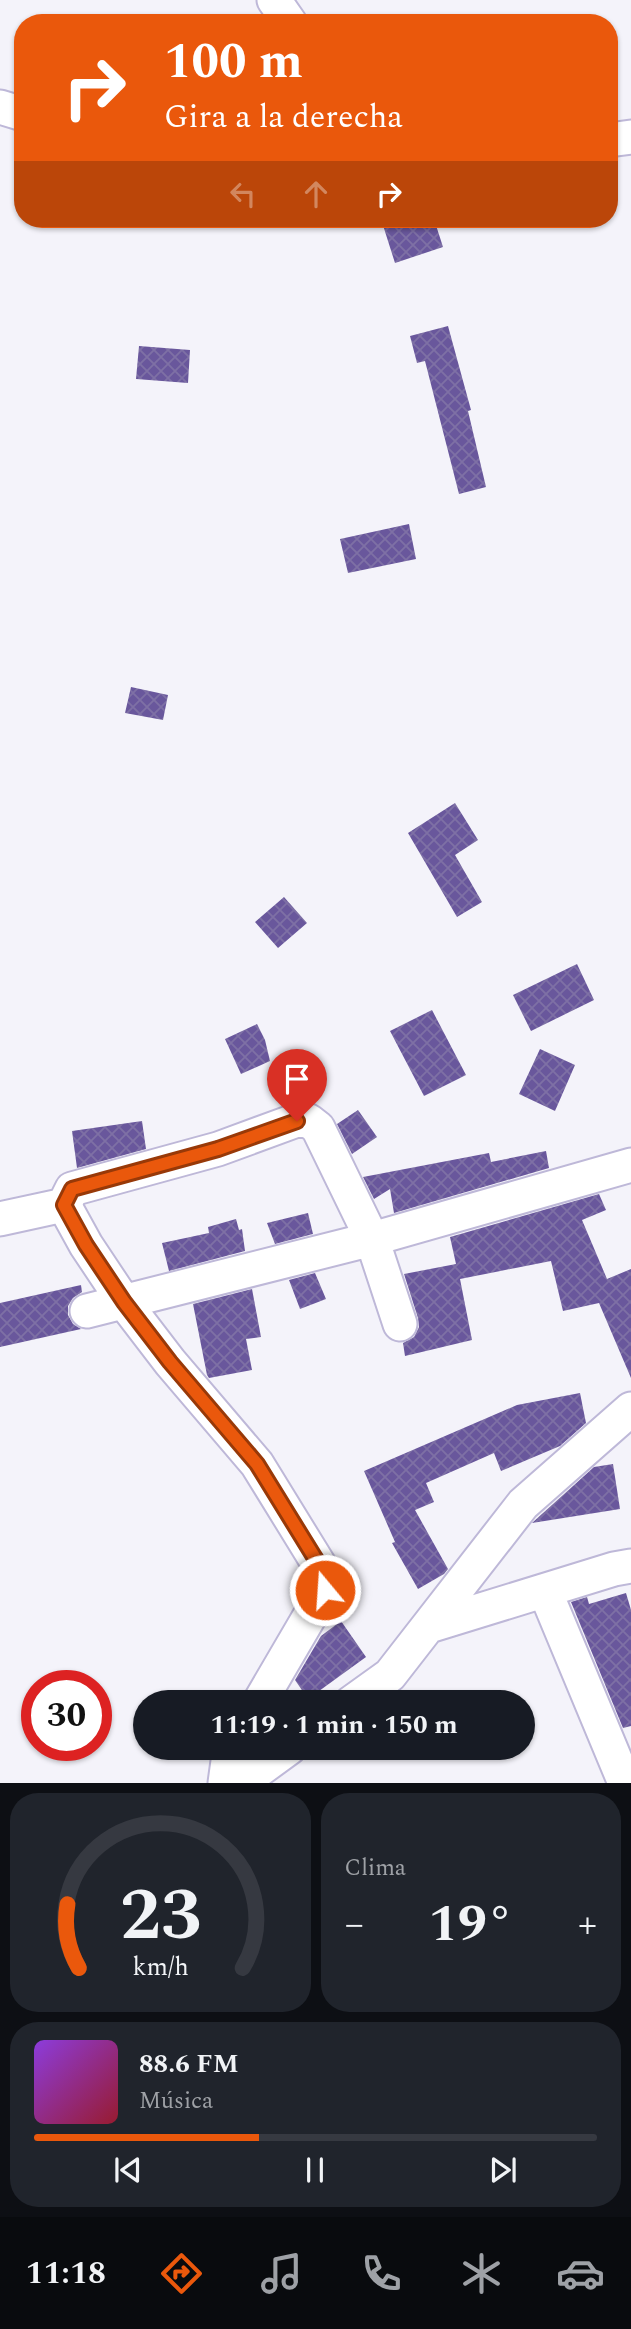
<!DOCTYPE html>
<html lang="es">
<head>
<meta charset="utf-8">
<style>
	body { margin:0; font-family:Spectral,serif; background:#20242c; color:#f1f3f6; height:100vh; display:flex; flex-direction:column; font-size:26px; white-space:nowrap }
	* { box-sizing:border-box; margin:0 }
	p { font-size:23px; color:#9ea1a6 }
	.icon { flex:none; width:38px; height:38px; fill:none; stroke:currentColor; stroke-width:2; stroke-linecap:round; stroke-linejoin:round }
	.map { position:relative; height:1783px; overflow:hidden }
	.side { display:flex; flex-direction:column; gap:10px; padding:10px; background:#0d0f14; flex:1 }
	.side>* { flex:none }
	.hud { position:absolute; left:14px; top:14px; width:604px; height:214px; border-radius:28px; box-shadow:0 2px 5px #0004; background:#ea580c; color:#fff; overflow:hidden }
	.speed { position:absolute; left:21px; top:1670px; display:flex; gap:14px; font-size:35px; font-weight:700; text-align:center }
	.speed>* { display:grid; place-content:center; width:91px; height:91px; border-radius:50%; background:#171b24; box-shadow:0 2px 5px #0004; line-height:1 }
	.speed .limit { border:10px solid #d22; background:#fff; color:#111 }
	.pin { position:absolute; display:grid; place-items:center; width:60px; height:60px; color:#fff; margin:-72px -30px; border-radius:50% 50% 50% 0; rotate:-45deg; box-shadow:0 0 7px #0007 }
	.pin .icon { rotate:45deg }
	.me { position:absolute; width:77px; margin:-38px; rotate:342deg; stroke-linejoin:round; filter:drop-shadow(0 0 5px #0008) }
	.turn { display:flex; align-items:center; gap:24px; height:147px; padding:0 35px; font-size:32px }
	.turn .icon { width:91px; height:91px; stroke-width:2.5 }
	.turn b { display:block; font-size:49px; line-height:60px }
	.lanes { display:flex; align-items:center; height:66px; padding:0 35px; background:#0003; justify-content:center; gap:35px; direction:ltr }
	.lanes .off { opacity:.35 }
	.big { font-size:52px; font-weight:700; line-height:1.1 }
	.side .card { flex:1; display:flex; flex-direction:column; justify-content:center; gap:10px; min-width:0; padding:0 24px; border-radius:28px; background:#20242c }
	.side .dial { align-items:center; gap:0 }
	.dial svg { height:182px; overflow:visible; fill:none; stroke:#363941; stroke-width:7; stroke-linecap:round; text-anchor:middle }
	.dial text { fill:#f1f3f6; stroke:none }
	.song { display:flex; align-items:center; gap:21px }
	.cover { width:84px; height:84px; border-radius:10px; background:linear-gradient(135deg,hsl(270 70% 55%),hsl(350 70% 35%)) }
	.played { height:7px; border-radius:4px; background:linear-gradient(90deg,#ea580c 40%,#363941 40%) }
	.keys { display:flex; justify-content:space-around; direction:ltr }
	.heat { display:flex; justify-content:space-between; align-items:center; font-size:38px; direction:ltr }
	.side .tiles { flex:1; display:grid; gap:10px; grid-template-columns:1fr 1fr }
	.card:last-child { grid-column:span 2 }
	.trip { position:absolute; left:133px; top:1690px; width:402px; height:70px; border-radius:35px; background:#171b24; box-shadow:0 2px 5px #0004; font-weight:700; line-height:70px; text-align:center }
	.tab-bar { display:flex; height:112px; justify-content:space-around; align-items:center; background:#090b0e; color:#9ea1a6 }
	.tab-bar .icon { width:49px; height:49px }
	.tab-bar .on { color:#ea580c }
	.tab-bar b { font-size:32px; color:#f1f3f6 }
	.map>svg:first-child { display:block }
</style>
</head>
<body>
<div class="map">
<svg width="631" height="1783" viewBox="0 0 631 1783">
	<defs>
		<pattern id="building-cross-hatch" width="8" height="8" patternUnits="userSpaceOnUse" patternTransform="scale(1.75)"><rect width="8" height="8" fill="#69579c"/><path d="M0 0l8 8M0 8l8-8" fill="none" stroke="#7e70a5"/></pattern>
	</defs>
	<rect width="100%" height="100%" fill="#f4f3fa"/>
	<path fill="url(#building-cross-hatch)" d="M 381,219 L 434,219 L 443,247 L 395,263 Z
		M 448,326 L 471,410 L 468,411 L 486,487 L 459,494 L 425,361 L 417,363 L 410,336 Z
		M 139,346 L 190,350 L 188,383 L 136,379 Z
		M 409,524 L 416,559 L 348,573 L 340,539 Z
		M 131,687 L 168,695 L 163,720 L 125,713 Z
		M 455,803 L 478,840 L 455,855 L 482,902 L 457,917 L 408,833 Z
		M 284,897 L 307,923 L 278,948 L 255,922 Z
		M 577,964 L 594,1000 L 531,1031 L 513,995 Z
		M 432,1010 L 466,1075 L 424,1096 L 390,1031 Z
		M 257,1024 L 265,1040 L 270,1061 L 241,1074 L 225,1039 Z
		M 540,1049 L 575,1065 L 555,1111 L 519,1094 Z
		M 358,1110 L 377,1137 L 352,1154 L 337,1124 Z
		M 142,1121 L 146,1149 L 77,1168 L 72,1131 Z
		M 546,1151 L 549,1168 L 394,1213 L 390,1189 L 374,1199 L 363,1177 L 489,1153 L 491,1162 Z
		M 599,1194 L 606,1210 L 582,1220 L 607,1279 L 631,1269 L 631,1378 L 599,1303 L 563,1311 L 551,1261 L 460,1279 L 472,1340 L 405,1356 L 403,1343 L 414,1337 L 419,1327 L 418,1318 L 404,1274 L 456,1264 L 450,1237 Z
		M 308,1213 L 313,1234 L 275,1244 L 267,1223 Z
		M 236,1219 L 239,1230 L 242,1229 L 245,1251 L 169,1271 L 162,1243 L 209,1233 L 208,1227 Z
		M 315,1273 L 326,1299 L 300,1309 L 289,1280 Z
		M 81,1285 L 82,1292 L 73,1298 L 68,1306 L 68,1315 L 73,1324 L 81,1329 L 0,1347 L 0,1303 Z
		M 252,1289 L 261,1337 L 246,1339 L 252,1370 L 209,1378 L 207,1375 L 193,1304 Z
		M 580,1393 L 586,1423 L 560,1446 L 501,1471 L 494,1453 L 426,1483 L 434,1502 L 415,1510 L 448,1569 L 444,1574 L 418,1589 L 392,1543 L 395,1542 L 364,1471 L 517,1405 Z
		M 613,1464 L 620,1509 L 532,1523 L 594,1467 Z
		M 626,1593 L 631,1610 L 631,1726 L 623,1728 L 571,1602 L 587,1597 L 589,1604 Z
		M 341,1621 L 366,1657 L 308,1699 L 295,1680 L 321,1636 Z"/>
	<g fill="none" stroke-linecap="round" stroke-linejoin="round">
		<g stroke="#beb8d8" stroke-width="37">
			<path id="minor" d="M 274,0 L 290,23
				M 0,107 L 23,114
				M 609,140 L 631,137
				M 64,1205 L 86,1245 L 124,1302 L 170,1362 L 257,1464 L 326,1576 L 325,1590 L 259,1703
				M 64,1205 L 72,1189 L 218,1149 L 297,1120 L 309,1121 L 318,1128 L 372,1239 L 400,1324
				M 0,1219 L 64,1205
				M 87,1311 L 372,1239 L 631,1165
				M 545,1591 L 625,1783
				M 429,1626 L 614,1569 L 631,1566
				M 351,1703 L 390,1675 L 523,1504 L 631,1409
				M 225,1783 L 229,1754 L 233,1748
				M 241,1783 L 289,1748"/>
		</g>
		<use href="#minor" stroke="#fff" stroke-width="33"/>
	</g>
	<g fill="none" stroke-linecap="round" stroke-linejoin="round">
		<g stroke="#983908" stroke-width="18">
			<path id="route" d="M 297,1121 L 218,1149 L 72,1189 L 64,1205 L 86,1245 L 124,1302 L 170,1362 L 257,1464 L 326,1576 L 325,1590"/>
		</g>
		<use href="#route" stroke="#ea580c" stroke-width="12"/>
	</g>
</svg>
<div class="speed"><div class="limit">30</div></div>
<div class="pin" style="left:297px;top:1121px;background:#d93025"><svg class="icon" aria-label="arrive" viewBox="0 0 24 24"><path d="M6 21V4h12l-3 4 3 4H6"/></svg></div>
<svg class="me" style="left:325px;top:1590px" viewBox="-20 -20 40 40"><circle r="17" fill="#ea580c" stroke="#fff" stroke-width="3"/><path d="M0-11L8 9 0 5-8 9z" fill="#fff"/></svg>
<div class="trip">11:19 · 1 min · 150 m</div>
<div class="hud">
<div class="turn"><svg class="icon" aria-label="right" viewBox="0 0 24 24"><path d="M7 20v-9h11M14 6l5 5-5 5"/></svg><div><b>100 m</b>Gira a la derecha</div></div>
<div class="lanes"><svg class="icon off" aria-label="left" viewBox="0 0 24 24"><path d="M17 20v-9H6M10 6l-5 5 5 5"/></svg><svg class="icon off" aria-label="ahead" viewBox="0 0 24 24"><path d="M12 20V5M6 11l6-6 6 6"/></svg><svg class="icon" aria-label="right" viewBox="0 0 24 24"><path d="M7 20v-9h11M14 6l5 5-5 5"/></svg></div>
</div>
</div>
<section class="side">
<div class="tiles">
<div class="card dial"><svg viewBox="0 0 100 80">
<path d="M14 69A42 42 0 1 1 86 69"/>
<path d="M14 69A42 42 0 0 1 9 41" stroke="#ea580c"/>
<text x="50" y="56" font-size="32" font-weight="700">23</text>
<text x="50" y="72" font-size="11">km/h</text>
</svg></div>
<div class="card"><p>Clima</p>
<div class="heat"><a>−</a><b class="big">19°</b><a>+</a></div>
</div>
<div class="card">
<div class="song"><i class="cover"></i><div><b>88.6 FM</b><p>Música</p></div></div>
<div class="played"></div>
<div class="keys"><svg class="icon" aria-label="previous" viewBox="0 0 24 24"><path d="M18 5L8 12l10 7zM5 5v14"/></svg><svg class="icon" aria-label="pause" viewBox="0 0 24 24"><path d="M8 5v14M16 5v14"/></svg><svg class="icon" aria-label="next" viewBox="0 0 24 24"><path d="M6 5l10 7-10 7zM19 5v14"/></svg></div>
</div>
</div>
</section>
<nav class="tab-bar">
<b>11:18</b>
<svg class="icon on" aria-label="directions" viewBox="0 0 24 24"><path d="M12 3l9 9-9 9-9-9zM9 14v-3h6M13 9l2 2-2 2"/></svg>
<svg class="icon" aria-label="music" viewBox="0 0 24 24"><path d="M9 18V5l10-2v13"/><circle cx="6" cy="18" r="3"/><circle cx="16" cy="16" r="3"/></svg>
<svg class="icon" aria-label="phone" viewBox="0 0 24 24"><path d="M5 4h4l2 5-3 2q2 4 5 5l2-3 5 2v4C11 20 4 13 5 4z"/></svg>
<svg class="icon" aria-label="climate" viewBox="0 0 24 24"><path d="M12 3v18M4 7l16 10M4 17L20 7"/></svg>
<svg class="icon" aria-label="car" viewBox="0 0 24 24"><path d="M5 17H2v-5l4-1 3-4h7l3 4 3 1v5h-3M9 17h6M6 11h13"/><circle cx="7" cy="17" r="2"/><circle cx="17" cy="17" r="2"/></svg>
</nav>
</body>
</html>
